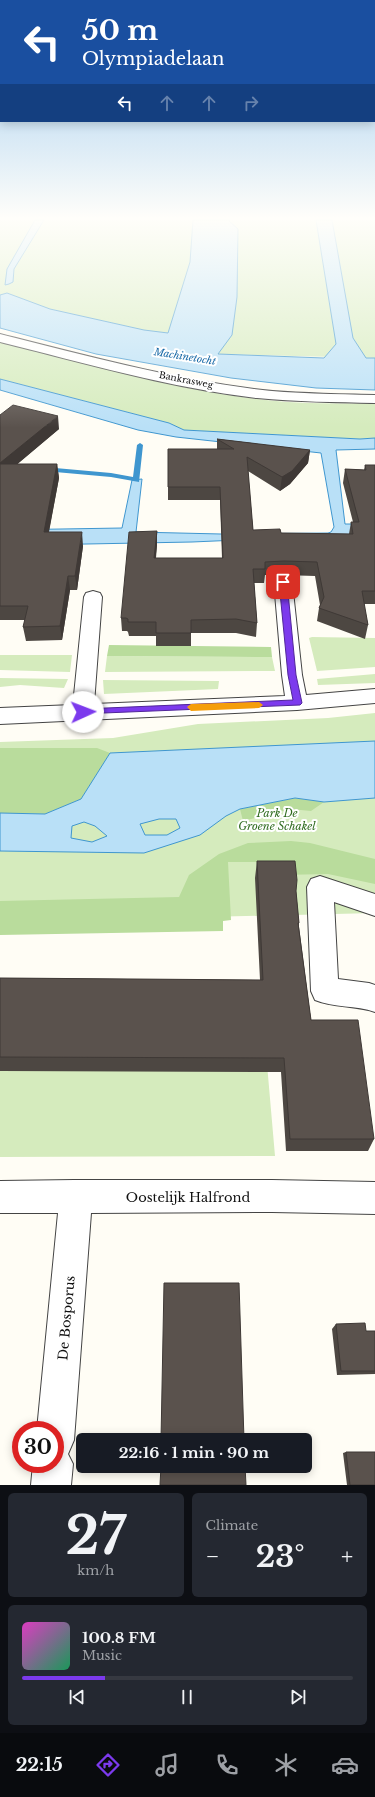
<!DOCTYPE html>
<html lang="en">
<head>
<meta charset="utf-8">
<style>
	body { margin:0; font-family:"Libre Baskerville",serif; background:#242831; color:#f1f3f6; height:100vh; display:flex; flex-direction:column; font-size:15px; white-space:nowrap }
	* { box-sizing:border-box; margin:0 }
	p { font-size:13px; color:#9ea1a6 }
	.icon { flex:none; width:22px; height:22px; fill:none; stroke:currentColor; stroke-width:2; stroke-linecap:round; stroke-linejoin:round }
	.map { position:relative; height:1485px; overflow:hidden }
	.sheet { display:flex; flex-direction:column; gap:8px; padding:8px; background:#0d0f14; flex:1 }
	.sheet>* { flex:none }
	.banner { position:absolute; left:0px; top:0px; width:375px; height:122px; box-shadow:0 2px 10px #0003; background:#1a4fa0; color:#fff; overflow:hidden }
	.speed { position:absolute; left:12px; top:1421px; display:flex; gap:8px; font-size:20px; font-weight:700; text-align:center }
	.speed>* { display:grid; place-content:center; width:52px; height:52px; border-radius:50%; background:#171b24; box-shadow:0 2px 10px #0003; line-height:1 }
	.speed .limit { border:6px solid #d22; background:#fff; color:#111 }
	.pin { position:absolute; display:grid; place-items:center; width:34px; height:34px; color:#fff; margin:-17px; border-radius:8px; box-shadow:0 2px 6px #0006 }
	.me { position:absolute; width:44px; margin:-22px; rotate:88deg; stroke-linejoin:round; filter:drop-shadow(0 0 3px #0008) }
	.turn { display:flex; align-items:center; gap:14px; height:84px; padding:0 16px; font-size:18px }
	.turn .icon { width:52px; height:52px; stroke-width:2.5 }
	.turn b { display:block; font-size:28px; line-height:34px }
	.lanes { display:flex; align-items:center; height:38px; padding:0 16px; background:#0003; justify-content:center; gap:20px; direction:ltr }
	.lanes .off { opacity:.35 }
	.big { font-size:30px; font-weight:700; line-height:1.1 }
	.sheet .card { flex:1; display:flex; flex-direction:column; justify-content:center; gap:6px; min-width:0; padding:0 14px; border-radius:6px; background:#242831 }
	.sheet .dial { align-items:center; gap:0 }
	.dial b { font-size:52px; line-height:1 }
	.song { display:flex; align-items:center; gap:12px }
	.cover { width:48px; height:48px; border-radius:6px; background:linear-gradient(135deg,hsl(310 70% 55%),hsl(150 70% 35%)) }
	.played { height:4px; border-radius:2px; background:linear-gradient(90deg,#7c3aed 25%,#363941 25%) }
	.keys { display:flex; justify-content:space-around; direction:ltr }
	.heat { display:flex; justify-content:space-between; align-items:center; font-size:22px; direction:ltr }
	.sheet .tiles { flex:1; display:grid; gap:8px; grid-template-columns:1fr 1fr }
	.card:last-child { grid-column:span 2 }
	.trip { position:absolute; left:76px; top:1433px; width:236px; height:40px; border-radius:6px; background:#171b24; box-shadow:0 2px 10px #0003; font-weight:700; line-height:40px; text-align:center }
	.dock { display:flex; height:64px; justify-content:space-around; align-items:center; background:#090b0e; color:#9ea1a6 }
	.dock .icon { width:28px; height:28px }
	.dock .selected { color:#7c3aed }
	.dock b { font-size:18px; color:#f1f3f6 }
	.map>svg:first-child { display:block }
</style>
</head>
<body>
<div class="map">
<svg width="375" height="1485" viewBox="0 0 375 1485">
	<rect width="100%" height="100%" fill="#fffdf5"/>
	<path fill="#d5ebbd" d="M 0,220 L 375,220 L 375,358 L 217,354 L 168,333 L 144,330 L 50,309 L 7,293 L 0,295 Z
		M 0,342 C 88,364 176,390 266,400 C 302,404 339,404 375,403 L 375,438 L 360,439 L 184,430 L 169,423 L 0,379 Z
		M 312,637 L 375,638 L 375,667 L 317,671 L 309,638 Z
		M 0,655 L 72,655 L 70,672 L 0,670 Z
		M 107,656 L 272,657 L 275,671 L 105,672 Z
		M 375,674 L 375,683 L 318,685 L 317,679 Z
		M 0,678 L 68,679 L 64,688 L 20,685 L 0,687 Z
		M 103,680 L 219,681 L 218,689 L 104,694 Z
		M 375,713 L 375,913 L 0,922 L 0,742 L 113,738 L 198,724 L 328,718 Z
		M 267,1064 L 275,1156 L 0,1157 L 0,1067 Z"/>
	<path fill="#b9dc9c" d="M 109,645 L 271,647 L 272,657 L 107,656 Z
		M 0,748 L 97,748 L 110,753 L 81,799 L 45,814 L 0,813 Z
		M 295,798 L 324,802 L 311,811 L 290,809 L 243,821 L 240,809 Z
		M 291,841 L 310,843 L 375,859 L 375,884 L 328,874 L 281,875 L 279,862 L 228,862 L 231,920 L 223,921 L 223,931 L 0,935 L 0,901 L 179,897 L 189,875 L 219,854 L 248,843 Z"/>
	<path fill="#b9e0f7" stroke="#3f96cf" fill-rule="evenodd" d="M 35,220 L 44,220 L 14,269 L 13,282 L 9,284 L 5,285 L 7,269 Z
		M 193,220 L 230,220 L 229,221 L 238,229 L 237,297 L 232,335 L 218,354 L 324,358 L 336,344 L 316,220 L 332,220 L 353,338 L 366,358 L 375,358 L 375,390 L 316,388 L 231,378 L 96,354 L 0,328 L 0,295 L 7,293 L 50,309 L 144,330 L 168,333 L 190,262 Z
		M 0,379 L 169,423 L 184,430 L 360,439 L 375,438 L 375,449 L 336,450 L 345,524 L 375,524 L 375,534 L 192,542 L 34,545 L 0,530 L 122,528 L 132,480 L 142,479 L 136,532 L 221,534 L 328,533 L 331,532 L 334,527 L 321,453 L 176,437 L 138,430 L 0,390 Z
		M 375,741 L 375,798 L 324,802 L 295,798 L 240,809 L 226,816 L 200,835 L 144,853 L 0,851 L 0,813 L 45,814 L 81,799 L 110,753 ZM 159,819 L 176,819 L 180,828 L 167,835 L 145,835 L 140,824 ZM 84,822 L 95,826 L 107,836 L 92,842 L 71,838 L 72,826 Z"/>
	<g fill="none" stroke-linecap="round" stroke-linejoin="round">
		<path fill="#3f96cf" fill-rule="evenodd" d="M 140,443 L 143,445 L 139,482 L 111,477 L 44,471 L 40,469 L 44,467 L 111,473 L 133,477 L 137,445 Z"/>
		<g stroke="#444" stroke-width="2">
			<path id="minor" d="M 0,334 C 84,355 168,378 254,389 C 294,394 335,394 375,395 L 375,403 C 336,402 296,402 257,398 C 170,388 85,363 0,342 Z
				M 283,576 L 289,578 L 292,582 L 302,675 L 306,695 L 375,689 L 375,703 L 297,710 L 0,724 L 0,708 L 73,705 L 84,597 L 86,593 L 93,591 L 100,593 L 102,597 L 94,704 L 285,696 L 282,675 L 274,582 L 277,578 Z
				M 320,876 L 375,894 L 375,916 L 334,902 L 338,979 L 369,983 L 375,985 L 375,1012 C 356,1005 334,1008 315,1000 L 311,991 L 307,887 L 311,879 Z
				M 74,1180 L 272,1180 L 375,1182 L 375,1214 L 272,1212 L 91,1213 L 74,1440 L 68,1454 L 73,1464 L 71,1485 L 31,1485 L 33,1464 L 55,1464 L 55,1430 L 37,1430 L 58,1213 L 0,1213 L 0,1181 Z"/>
		</g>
		<use href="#minor" fill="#fff" fill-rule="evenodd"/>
	</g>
	<path fill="#4d4742" d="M 0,415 L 59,429 L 17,464 L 57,464 L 59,478 L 49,532 L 83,546 L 77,590 L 70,590 L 62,640 L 26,641 L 23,627 L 25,620 L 0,620 Z
		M 217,439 L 310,450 L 308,463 L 290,484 L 280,491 L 248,471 L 253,530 L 281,533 L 349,534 L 351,522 L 353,522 L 343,483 L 345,469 L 364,470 L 365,465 L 375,465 L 375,604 L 364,604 L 368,625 L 365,639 L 317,621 L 319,608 L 320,605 L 315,576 L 283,575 L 265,575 L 264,583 L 254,583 L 257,623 L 256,637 L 236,633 L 191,633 L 191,646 L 156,646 L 156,636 L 129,636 L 128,632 L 127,631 L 122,631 L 121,618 L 157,531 L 157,545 L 156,558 L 222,558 L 220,500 L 168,500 L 168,487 L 217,449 Z
		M 257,861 L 296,891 L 299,923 L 299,927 L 311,1020 L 374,1139 L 368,1151 L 286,1151 L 281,1072 L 0,1071 L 0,978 L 260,980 L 255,878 Z
		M 336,1324 L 366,1331 L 375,1331 L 375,1374 L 337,1375 L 332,1329 Z
		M 346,1452 L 375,1485 L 347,1485 L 343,1453 Z"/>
	<path fill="#3f3936" d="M 58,416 L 59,429 L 1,478 L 0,474 L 0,463 Z
		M 310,450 L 308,463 L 290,484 L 280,491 L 282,477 Z
		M 57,464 L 59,478 L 46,546 L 44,532 Z
		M 157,531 L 157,545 L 154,571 L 154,558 Z
		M 82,532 L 83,546 L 77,590 L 75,576 Z
		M 68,576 L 70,590 L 62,640 L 60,626 Z"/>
	<path fill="#5a524d" stroke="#3f3936" d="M 13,405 L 58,416 L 0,463 L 0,415 Z
		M 217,439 L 310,450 L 292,471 L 282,477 L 247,457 L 253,530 L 280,529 L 281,533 L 353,534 L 351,522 L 359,522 L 345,469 L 366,470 L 365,465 L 375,465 L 375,591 L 362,591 L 368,625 L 319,608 L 324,597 L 317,562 L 284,561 L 265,562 L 265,569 L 253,569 L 257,623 L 236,619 L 191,620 L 191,633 L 156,633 L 156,622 L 128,622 L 128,619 L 126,618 L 121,618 L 129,532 L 157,531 L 154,558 L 223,558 L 220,487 L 168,487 L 168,449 L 234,449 Z
		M 0,464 L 57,464 L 44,532 L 82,532 L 75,576 L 68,576 L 60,626 L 23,627 L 28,606 L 0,606 Z
		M 257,861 L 295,861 L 297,880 L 296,891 L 299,923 L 298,923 L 311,1020 L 358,1020 L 374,1139 L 290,1139 L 284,1058 L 0,1057 L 0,978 L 263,980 Z
		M 164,1283 L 239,1283 L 244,1440 L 161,1440 Z
		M 365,1323 L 366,1331 L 375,1331 L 375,1371 L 341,1371 L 336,1324 Z
		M 346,1452 L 375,1452 L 375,1485 L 350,1485 Z
		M 161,1466 L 245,1466 L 246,1485 L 160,1485 Z"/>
	<linearGradient id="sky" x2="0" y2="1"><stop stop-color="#95c6ee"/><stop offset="0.51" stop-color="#fffefa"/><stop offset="1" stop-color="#fffefa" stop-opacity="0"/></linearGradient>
	<rect width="375" height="428" fill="url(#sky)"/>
	<path fill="#7c3aed" stroke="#51269a" d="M 283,579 L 287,582 L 296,675 L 302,703 L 300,705 L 79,714 L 78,712 L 83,709 L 293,700 L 288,675 L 279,582 Z"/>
	<path fill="#f59e0b" d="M 259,702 L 263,705 L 259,708 L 191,711 L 187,707 L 191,704 Z"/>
	<g text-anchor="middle" stroke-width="4" stroke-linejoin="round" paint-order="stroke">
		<g font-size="9" fill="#111" stroke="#fff">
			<text transform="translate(186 380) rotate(11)" y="3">Bankrasweg</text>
		</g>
		<g font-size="10" font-style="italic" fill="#1768a6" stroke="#fff">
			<text transform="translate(185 356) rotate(9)" y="4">Machinetocht</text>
		</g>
		<g font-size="11" font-style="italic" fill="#2f6b1f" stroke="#fff">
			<text x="277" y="817">Park De<tspan x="277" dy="13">Groene Schakel</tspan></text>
		</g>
		<g font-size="13" fill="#111" stroke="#fff">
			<text x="188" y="1202">Oostelijk Halfrond</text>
			<text transform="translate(66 1318) rotate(-85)" y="5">De Bosporus</text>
		</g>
	</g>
</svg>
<div class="speed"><div class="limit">30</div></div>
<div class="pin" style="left:283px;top:582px;background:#d93025"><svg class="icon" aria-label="arrive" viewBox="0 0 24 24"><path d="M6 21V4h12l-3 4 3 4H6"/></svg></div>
<svg class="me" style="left:83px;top:712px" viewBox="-20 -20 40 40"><circle r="19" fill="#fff"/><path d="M0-13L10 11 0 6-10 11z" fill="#7c3aed"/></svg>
<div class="trip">22:16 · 1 min · 90 m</div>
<div class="banner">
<div class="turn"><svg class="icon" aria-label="left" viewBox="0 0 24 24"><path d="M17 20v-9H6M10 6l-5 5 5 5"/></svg><div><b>50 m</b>Olympiadelaan</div></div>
<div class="lanes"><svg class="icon" aria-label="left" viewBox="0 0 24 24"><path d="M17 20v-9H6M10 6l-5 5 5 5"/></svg><svg class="icon off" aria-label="ahead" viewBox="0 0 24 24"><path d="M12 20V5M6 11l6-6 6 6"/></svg><svg class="icon off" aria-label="ahead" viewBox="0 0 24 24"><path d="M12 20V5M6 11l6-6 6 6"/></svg><svg class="icon off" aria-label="right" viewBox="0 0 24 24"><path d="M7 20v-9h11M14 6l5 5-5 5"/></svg></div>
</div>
</div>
<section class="sheet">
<div class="tiles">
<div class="card dial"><b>27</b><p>km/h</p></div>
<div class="card"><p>Climate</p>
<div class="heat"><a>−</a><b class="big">23°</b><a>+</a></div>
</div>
<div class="card">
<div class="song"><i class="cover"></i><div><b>100.8 FM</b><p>Music</p></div></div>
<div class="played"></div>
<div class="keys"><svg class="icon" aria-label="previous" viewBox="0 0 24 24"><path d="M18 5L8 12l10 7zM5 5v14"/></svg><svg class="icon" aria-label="pause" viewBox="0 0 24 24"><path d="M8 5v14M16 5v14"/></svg><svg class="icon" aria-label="next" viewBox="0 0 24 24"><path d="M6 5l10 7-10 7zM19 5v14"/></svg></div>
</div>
</div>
</section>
<nav class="dock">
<b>22:15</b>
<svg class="icon selected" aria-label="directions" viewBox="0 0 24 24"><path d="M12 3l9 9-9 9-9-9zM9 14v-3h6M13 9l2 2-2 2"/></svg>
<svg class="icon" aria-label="music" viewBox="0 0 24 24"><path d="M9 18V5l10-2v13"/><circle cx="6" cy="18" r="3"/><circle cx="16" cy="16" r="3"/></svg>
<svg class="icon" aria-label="phone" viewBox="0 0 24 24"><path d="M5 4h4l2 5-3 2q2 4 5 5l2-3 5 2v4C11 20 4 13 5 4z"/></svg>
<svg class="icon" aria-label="climate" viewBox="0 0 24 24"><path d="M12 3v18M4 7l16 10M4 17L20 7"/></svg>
<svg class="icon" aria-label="car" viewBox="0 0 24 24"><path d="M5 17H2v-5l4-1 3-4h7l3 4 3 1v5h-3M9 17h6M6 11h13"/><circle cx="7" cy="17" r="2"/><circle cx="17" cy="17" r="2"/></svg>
</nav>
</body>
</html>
